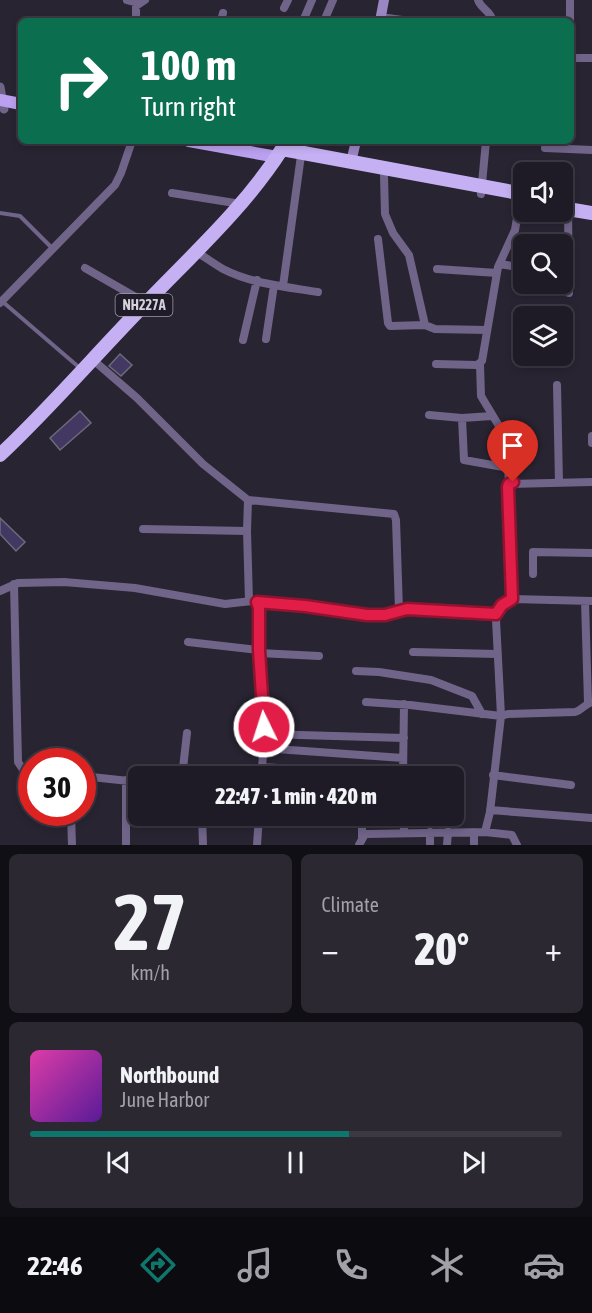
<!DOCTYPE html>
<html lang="en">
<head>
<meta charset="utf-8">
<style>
	body { margin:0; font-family:"Asap Condensed",sans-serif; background:#2b2832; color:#f1f3f6; height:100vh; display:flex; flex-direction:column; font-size:22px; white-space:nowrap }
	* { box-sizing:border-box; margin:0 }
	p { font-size:20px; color:#a1a1a7 }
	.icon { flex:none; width:33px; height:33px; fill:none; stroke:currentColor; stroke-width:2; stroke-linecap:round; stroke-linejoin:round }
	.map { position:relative; height:845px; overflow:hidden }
	.details { display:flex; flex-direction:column; gap:9px; padding:9px; background:#100f15; flex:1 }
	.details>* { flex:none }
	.top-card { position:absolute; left:18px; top:18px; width:556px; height:126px; border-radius:9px; box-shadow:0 3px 9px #0003,0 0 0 2px #3c3943; background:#0b6e4f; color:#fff; overflow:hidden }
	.controls { position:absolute; left:513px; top:162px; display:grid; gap:12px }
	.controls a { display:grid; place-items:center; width:60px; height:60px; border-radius:9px; background:#1e1b26; box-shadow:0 3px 9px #0003,0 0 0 2px #3c3943; font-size:30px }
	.speed { position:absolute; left:18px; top:748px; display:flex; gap:12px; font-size:30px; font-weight:700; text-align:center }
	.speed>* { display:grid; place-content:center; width:78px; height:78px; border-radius:50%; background:#1e1b26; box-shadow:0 3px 9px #0003,0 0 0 2px #3c3943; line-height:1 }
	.speed .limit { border:9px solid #d22; background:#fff; color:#111 }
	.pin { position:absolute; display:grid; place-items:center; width:51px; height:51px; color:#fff; margin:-62px -26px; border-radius:50% 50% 50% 0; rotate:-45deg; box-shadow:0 0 6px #0007 }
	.pin .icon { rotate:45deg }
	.me { position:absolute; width:66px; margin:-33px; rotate:356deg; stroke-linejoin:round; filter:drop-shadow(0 0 4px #0008) }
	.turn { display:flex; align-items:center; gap:21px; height:126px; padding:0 24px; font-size:27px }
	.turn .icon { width:78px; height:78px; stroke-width:2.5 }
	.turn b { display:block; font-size:42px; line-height:51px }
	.big { font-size:45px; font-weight:800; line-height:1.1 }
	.details .card { flex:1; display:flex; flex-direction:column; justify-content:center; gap:9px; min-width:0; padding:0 21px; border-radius:9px; background:#2b2832 }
	.details .dial { align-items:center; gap:0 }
	.dial b { font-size:78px; line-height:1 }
	.song { display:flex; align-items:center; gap:18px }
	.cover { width:72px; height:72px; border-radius:9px; background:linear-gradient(135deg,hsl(320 70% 55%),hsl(270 70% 35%)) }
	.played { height:6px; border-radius:3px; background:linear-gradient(90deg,#0f766e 60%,#3c3943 60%) }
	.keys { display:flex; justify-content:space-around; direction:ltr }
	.heat { display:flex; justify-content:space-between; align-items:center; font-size:33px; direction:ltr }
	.details .tiles { flex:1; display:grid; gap:9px; grid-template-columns:1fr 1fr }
	.card:last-child { grid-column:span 2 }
	.trip { position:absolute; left:128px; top:766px; width:336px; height:60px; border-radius:9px; background:#1e1b26; box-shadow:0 3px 9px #0003,0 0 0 2px #3c3943; font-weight:800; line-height:60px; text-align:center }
	.menu { display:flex; height:96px; justify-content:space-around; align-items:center; background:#0c0b0f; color:#a1a1a7 }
	.menu .icon { width:42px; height:42px }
	.menu .on { color:#0f766e }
	.menu b { font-size:27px; color:#f1f3f6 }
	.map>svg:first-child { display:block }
</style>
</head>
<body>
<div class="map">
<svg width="592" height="845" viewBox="0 0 592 845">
	<rect width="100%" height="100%" fill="#282432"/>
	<path fill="#433862" stroke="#6d6a7b" stroke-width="1.5" d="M 120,354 L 132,365 L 121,376 L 109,366 Z
		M 80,411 L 91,423 L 60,450 L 50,438 Z
		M 0,518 L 25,542 L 16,551 L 0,534 Z"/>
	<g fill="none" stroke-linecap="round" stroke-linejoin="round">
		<path stroke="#706489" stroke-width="4" d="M 0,213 L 20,216 L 53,249
			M 3,302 L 81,369"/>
		<path stroke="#706489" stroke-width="8" d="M 127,0 L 139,3
			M 478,0 C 481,9 490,10 493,21
			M 284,8 L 288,0
			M 381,17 L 409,21
			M 136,21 L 136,6 L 145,0
			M 221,21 L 223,13
			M 303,21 L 312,0
			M 324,21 L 333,0
			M 570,21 L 570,0
			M 572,58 L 592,58
			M 545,148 L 592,150
			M 384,176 L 385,214 L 393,233 L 409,255 L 425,325
			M 172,193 L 241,204
			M 481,194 L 486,141
			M 568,209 L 569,293
			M 378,239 L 388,323 L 390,326 L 425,325 L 435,329 L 487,330
			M 195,251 C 205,257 214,264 223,269 C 252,284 287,287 318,292
			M 500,264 L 524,268
			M 85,268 L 146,303
			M 437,269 L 497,273
			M 283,286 L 303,141
			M 0,303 L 115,185 L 121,173 L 132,141
			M 266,339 L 274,285
			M 243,340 L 257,280
			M 92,359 L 137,398 L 203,464 L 248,500 L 394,514 L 396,520 L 399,610
			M 436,364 L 477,365 L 482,361 L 498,267 L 515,230 L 520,200
			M 480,364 L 481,396 L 502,431 L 507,445 L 509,484
			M 557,385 L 559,483
			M 429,415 L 462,418 L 492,416
			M 462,418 L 464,460 L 509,468
			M 592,443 L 592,436
			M 248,500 L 247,531 L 249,601
			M 143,529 L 247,531
			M 533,574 L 533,552 L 592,553
			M 14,584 L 18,762 L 22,768 L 32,772
			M 0,591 L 18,583 L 64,582 L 135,588 L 225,604 L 252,601 L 257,602 L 259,608 L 259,650 L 265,734 L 261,777
			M 512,599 L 509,484 L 592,482
			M 585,601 L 588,703
			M 257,602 L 305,606 L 367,615 L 385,615 L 407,609 L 496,614
			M 188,642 L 259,650
			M 413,652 L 497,654
			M 259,653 L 319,656
			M 356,671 L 379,672 L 431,680 L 472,696 L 482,714
			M 366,702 L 410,705 L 501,716 L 496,620 L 502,605 L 512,599 L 592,601
			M 265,734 L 404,738
			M 262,748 L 403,758
			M 262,767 L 403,776
			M 493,775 L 571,785
			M 82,776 L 138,782
			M 182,777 L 187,733
			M 403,777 L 404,704
			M 490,810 L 592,818
			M 71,813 L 72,845
			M 202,816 L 203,845
			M 404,816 L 404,832
			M 485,832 L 512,835 L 517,845
			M 362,838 L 362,816
			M 126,845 L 126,780
			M 257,845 L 259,816
			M 359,845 L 365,834 L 485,832 L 490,812 L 501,716 L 508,714 L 575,712 C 582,710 585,704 592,702
			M 430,845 L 430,832
			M 447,845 L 448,832
			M 474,845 L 474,832"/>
		<path stroke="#706489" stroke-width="9" d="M 0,87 L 4,109"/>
		<path stroke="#9a86c2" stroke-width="10" d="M 380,21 L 384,0
			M 351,162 L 356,141"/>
		<path stroke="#baa0ee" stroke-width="12" d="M 0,100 L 21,104
			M 189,141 L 277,157"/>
		<path stroke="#c6b0f4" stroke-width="14" d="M 562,208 L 592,213
			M 0,455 C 51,407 97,353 146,303 C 193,254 245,207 282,149 L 524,194"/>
	</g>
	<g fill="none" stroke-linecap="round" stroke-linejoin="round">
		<g stroke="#92132f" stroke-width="15">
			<path id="route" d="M 264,727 L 259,650 L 259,608 L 257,602 L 305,606 L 367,615 L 385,615 L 407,609 L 496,614 L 502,605 L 512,599 L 508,487 L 509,484 L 513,482"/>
		</g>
		<use href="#route" stroke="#e11d48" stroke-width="10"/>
	</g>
	<g text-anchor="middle" stroke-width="6" stroke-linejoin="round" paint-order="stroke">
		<rect fill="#1f1b28" stroke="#9e9ba6" stroke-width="1.5" x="115.5" y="294" width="57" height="22" rx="4.5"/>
		<g font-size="14" font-weight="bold" fill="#d5d2dc">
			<text x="144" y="310">NH227A</text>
		</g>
	</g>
</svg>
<div class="controls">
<a><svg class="icon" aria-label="sound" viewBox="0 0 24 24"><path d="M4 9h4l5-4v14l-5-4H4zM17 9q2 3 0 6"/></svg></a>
<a><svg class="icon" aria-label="search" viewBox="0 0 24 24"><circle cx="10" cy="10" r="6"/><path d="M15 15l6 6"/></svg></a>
<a><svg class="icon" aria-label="layers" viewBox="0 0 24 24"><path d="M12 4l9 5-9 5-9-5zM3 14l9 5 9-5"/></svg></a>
</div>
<div class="speed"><div class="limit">30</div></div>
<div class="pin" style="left:513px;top:482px;background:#d93025"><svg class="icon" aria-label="arrive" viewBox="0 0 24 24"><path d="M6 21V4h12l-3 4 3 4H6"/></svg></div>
<svg class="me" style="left:264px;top:727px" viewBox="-20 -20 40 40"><circle r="17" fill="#e11d48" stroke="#fff" stroke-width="3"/><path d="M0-11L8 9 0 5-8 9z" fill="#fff"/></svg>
<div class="trip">22:47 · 1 min · 420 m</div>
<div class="top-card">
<div class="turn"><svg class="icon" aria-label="right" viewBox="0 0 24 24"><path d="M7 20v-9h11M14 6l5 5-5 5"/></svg><div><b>100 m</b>Turn right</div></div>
</div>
</div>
<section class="details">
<div class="tiles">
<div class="card dial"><b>27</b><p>km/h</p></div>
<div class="card"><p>Climate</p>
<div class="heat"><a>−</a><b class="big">20°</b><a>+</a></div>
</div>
<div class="card">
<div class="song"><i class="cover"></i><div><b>Northbound</b><p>June Harbor</p></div></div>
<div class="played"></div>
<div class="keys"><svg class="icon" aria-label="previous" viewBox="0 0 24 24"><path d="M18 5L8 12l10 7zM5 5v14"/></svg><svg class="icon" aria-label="pause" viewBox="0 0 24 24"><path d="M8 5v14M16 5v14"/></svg><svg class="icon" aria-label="next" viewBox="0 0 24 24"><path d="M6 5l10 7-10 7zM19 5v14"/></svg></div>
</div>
</div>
</section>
<nav class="menu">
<b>22:46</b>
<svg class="icon on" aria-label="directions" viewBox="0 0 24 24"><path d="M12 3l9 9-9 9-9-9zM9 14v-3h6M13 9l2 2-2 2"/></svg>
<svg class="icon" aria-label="music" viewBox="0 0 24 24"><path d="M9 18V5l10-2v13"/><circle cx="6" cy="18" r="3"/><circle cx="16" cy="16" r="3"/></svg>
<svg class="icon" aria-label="phone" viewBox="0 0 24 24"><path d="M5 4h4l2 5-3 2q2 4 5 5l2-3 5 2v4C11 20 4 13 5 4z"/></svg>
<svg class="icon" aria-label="climate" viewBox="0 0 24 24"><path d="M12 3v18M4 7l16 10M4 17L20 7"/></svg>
<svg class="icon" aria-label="car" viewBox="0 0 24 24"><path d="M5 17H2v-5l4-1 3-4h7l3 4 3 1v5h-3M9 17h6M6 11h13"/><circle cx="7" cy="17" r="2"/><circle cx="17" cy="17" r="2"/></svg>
</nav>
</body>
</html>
